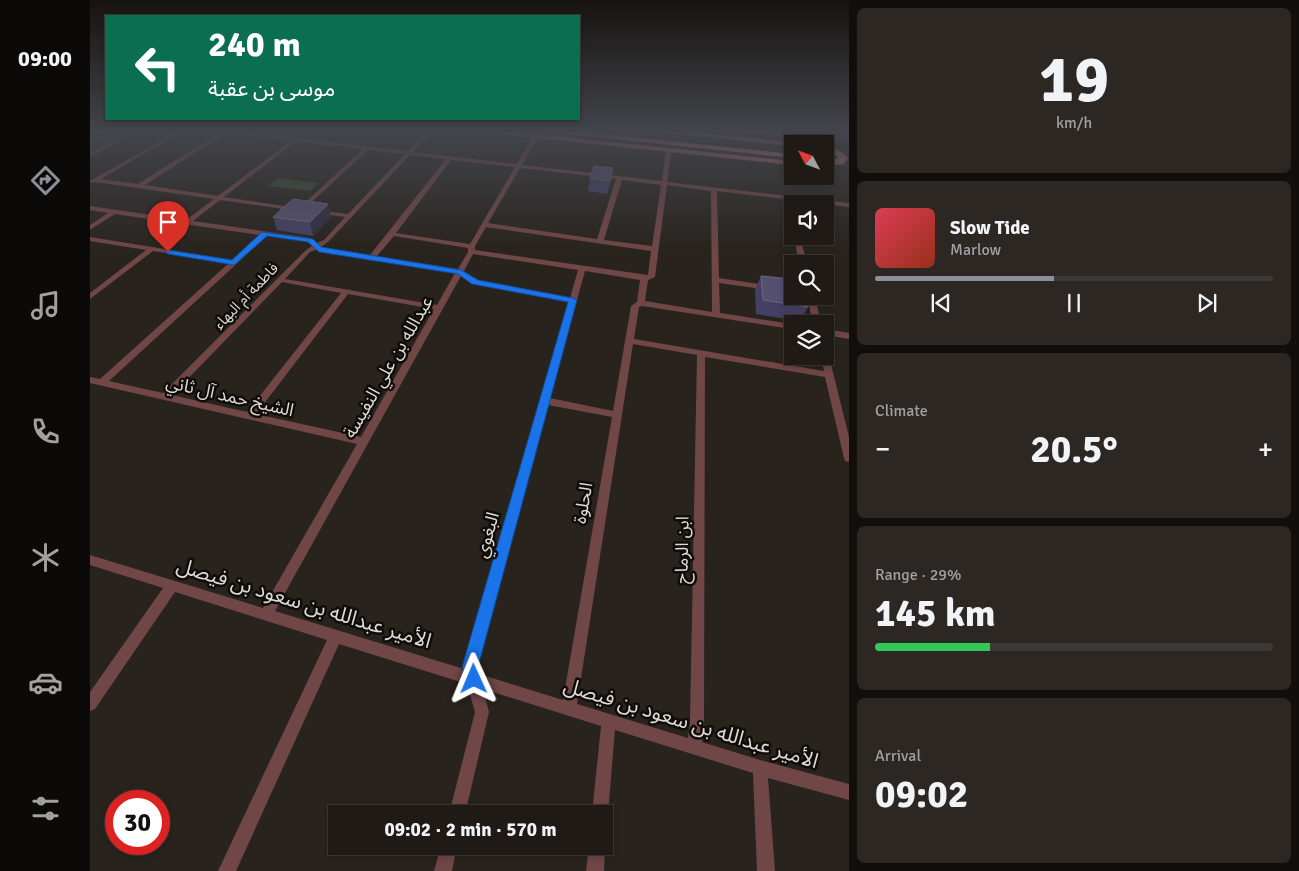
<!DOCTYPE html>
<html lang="en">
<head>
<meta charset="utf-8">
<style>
	body { margin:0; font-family:Signika,"Noto Sans Arabic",sans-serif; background:#2c2723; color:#f1f3f6; height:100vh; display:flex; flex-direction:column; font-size:19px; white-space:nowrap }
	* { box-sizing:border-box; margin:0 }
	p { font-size:16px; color:#a1a1a1 }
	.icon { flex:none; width:28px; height:28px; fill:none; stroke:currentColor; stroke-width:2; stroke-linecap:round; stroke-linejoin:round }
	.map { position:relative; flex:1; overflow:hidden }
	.drawer { display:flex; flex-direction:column; gap:8px; padding:8px; background:#110e0c; width:450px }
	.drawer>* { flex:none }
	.top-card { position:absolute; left:15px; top:15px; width:475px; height:105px; border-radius:0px; box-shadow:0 2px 8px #0003,0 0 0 1px #3c3835; background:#0b6e4f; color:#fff; overflow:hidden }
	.needle { width:32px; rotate:311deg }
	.controls { position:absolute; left:694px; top:135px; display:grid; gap:10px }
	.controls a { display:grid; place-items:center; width:50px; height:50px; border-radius:0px; background:#1f1a16; box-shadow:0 2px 8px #0003,0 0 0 1px #3c3835; font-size:25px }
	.speed { position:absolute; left:15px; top:790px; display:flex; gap:10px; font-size:25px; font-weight:700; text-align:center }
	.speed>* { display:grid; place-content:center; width:65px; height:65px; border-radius:50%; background:#1f1a16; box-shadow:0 2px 8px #0003,0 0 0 1px #3c3835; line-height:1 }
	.speed .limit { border:8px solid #d22; background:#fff; color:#111 }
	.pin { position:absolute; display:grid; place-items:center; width:42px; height:42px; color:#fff; margin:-51px -21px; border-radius:50% 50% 50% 0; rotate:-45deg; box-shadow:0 0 5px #0007 }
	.pin .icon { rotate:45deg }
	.me { position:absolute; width:55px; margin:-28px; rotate:359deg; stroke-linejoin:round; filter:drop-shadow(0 0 4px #0008) }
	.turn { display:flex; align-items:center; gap:18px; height:105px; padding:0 20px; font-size:22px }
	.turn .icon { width:65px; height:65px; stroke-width:2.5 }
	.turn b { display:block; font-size:35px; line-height:42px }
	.big { font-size:38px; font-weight:700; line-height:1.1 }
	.drawer .widget { flex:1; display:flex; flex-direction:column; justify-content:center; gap:8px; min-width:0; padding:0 18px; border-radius:8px; background:#2c2723 }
	.drawer .dial { align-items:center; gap:0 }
	.dial b { font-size:65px; line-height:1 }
	.song { display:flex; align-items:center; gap:15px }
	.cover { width:60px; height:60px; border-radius:8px; background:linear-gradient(135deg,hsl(350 70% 55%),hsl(10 70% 35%)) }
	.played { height:5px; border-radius:2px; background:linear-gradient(90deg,#8c9099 45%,#3c3835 45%) }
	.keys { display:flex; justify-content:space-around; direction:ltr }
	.heat { display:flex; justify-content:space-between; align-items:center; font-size:28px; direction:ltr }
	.charge { height:8px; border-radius:4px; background:linear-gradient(90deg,#34c759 29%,#3c3835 0) }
	.trip { position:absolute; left:238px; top:805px; width:285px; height:50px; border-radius:0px; background:#1f1a16; box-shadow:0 2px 8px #0003,0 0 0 1px #3c3835; font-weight:700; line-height:50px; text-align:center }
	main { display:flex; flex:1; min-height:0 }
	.tab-bar { display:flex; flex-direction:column; width:90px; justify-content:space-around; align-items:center; background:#0c0a09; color:#a1a1a1 }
	.tab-bar .icon { width:35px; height:35px }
	.tab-bar .selected { color:#8c9099 }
	.tab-bar b { font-size:22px; color:#f1f3f6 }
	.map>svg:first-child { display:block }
</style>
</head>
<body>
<main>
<nav class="tab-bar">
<b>09:00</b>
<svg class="icon selected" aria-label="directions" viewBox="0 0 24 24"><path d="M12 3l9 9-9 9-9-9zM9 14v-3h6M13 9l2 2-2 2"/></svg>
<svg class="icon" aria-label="music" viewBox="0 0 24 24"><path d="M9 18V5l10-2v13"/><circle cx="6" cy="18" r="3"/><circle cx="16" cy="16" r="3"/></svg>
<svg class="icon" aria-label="phone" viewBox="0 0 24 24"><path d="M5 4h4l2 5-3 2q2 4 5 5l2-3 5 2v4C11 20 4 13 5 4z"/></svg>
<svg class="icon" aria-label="climate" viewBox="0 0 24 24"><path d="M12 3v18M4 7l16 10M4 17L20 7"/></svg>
<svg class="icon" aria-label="car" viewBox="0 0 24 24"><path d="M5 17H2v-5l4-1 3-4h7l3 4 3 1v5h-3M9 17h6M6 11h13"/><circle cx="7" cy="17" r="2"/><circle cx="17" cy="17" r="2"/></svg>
<svg class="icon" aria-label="filters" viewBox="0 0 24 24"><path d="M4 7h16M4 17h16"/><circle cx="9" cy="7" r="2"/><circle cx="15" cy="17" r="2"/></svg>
</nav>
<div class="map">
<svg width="759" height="871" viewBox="0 0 759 871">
	<rect width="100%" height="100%" fill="#29231d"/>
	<path fill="#37462e" d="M 188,178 L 229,183 L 221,191 L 178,186 Z"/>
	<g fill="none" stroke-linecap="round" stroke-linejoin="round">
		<path stroke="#443e39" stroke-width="8" stroke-dasharray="8 4.5" stroke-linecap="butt" d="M 735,159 L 759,162"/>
		<path fill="#704647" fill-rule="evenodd" d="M 45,130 L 50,130 L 0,157 L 0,153 Z
			M 90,130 L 95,130 L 11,179 L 48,184 L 130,132 L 121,130 L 137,130 L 318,151 L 338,130 L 343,130 L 323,152 L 427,164 L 443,136 L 446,134 L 449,136 L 432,165 L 572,181 L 576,150 L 579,148 L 582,150 L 577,182 L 759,203 L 759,207 L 701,200 L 702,220 L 699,218 L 695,199 L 627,191 L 629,278 L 702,289 L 702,293 L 629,283 L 630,313 L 702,324 L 702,329 L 552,306 L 549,307 L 544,339 L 734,371 L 731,356 L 735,356 L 735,353 L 739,356 L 759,437 L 759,462 L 755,461 L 754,458 L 735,377 L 615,357 L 614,721 L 612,742 L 670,760 L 759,784 L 759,800 L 678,778 L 685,871 L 667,871 L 663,773 L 525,730 L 518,814 L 514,821 L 514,814 L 502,814 L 511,726 L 393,689 L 399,712 L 375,814 L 359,814 L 385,712 L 377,684 L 249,644 L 146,871 L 128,871 L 237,640 L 85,592 L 5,709 L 0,711 L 0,692 L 73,588 L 0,565 L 0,555 L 173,608 L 267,444 L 0,383 L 0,377 L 10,379 L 139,263 L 63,251 L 0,299 L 0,293 L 56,250 L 0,241 L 0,237 L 143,260 L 170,235 L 25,214 L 0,230 L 0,225 L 18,213 L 0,210 L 0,206 L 96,220 L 124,199 L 6,182 L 3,183 L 0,181 ZM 136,133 L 201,141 L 128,196 L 55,185 ZM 206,141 L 273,149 L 209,208 L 134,197 ZM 278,150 L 315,154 L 258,214 L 224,210 L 224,212 L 226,213 L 255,217 L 234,240 L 227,243 L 221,238 L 103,221 L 130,200 L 207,211 L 213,210 ZM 320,155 L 356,159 L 280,255 L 231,247 L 238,242 ZM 361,160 L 425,167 L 380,244 L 306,233 ZM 430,168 L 526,179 L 507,239 L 398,223 ZM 532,180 L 571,185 L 562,246 L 514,240 ZM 577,185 L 621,191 L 622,312 L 555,301 L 558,280 L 565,277 ZM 396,227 L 561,251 L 558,275 L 385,250 L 385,246 ZM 177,236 L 219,242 L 222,246 L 216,250 L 73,393 L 19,381 ZM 304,236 L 378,248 L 378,252 L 368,269 L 287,256 ZM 226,250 L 277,259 L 281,261 L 284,260 L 365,273 L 347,305 L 195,279 L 220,252 ZM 383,254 L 488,270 L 480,298 L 387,280 L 374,271 ZM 495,271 L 550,280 L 547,302 L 541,306 L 523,411 L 460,398 ZM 371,276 L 382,284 L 478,302 L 374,669 L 185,611 ZM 192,282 L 251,293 L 157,412 L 82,395 ZM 258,294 L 344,309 L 271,437 L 166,414 ZM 543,344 L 607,355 L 600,721 L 598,738 L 487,704 ZM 458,405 L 522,417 L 473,700 L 389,674 L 387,667 Z
			M 704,236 L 710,236 L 717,264 L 709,264 Z
			M 717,296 L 725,296 L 731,324 L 723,324 Z
			M 735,329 L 759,333 L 759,339 L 735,335 Z
			M 514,842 L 515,846 L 514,871 L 496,871 L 499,846 L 514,846 Z
			M 351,846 L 367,846 L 362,871 L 344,871 Z"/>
		<path fill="#ba6669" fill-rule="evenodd" d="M 386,130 L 409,130 L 702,161 L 702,165 L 390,132 Z
			M 561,130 L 585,130 L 694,141 L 710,140 L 732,144 L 702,144 L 702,146 L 565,132 Z
			M 735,148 L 749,150 L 758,158 L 753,164 L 735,166 L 735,162 L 749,158 L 744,154 L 735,152 Z"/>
		<path fill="#d77276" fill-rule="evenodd" d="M 453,130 L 476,130 L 702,154 L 702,158 L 457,132 Z"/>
	</g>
	<path fill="#454063" d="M 628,130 L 759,130 L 756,140 L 743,142 Z
		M 500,178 L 521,180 L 517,194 L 498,191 Z
		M 238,204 L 241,217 L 223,236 L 187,230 L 183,217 Z
		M 671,276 L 718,307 L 710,321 L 666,314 L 665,290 Z"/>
	<path fill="#332d42" d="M 14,130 L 42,130 L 0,152 L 0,137 Z
		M 749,130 L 759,130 L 759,133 L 756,140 L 743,142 Z
		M 523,168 L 521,180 L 517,194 Z
		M 238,204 L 241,217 L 223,236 L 220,222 Z"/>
	<path fill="#55506f" stroke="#6b6680" d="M 0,130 L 14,130 L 0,137 Z
		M 504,166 L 523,168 L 520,181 L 500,178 Z
		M 203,199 L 238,204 L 220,222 L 183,217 Z
		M 671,276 L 702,279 L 702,296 L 716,296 L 718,307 L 673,300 Z"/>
	<linearGradient id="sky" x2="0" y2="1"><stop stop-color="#171310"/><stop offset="0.52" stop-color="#43454c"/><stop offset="1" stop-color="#43454c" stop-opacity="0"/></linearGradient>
	<rect width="759" height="252" fill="url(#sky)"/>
	<path fill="#1a73e8" stroke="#114b97" d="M 172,232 L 223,239 L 231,247 L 371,270 L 388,280 L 483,298 L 487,300 L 388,667 L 392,679 L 390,684 L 384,687 L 378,684 L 372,667 L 478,302 L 382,284 L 368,274 L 229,252 L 218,242 L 177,236 L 144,265 L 78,254 L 75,252 L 78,250 L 142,260 Z"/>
	<g text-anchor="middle" stroke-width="5" stroke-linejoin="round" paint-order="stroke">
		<g font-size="15" fill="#dfdad7" stroke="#0f0c0a">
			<text transform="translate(156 296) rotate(-46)" y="5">فاطمة أم البهاء</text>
		</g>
		<g font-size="18" fill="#dfdad7" stroke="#0f0c0a">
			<text transform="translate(298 367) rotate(-60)" y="6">عبدالله بن علي النفيسة</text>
			<text transform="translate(140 396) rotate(13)" y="6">الشيخ حمد آل ثاني</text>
			<text transform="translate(493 503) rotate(-80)" y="6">الحلوة</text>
			<text transform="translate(397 535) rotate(-74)" y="6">البغوي</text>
			<text transform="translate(592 550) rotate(-89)" y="6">ابن الرماح</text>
		</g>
		<g font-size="21" fill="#dfdad7" stroke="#0f0c0a">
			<text transform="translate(214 603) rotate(17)" y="7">الأمير عبدالله بن سعود بن فيصل</text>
			<text transform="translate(601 723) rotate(17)" y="7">الأمير عبدالله بن سعود بن فيصل</text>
		</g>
	</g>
</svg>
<div class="controls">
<a><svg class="needle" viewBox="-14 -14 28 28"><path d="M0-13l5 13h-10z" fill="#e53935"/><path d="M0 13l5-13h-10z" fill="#a1a1a1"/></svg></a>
<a><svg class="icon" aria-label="sound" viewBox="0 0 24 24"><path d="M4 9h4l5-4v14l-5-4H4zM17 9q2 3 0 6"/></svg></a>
<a><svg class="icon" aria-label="search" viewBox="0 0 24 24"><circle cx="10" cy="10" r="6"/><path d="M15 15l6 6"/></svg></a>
<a><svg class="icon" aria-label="layers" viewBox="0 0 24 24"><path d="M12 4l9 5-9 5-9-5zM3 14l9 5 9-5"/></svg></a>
</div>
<div class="speed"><div class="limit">30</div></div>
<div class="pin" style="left:78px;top:252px;background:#d93025"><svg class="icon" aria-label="arrive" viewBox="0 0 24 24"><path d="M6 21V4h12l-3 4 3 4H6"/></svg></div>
<svg class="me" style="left:384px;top:679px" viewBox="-20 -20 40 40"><path d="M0-17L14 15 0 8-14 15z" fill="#1a73e8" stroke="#fff" stroke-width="4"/></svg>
<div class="trip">09:02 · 2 min · 570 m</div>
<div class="top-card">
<div class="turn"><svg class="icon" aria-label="left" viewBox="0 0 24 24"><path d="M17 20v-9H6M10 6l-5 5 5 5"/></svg><div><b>240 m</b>موسى بن عقبة</div></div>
</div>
</div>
<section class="drawer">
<div class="widget dial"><b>19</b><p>km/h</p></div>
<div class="widget">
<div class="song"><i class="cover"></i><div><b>Slow Tide</b><p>Marlow</p></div></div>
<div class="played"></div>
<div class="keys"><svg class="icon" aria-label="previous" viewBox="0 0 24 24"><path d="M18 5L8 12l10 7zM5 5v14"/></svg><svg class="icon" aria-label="pause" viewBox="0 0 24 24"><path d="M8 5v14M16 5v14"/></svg><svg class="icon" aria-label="next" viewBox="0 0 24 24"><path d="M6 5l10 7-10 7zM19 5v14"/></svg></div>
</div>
<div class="widget"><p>Climate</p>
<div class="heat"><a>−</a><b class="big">20.5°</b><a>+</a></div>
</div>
<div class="widget"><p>Range · 29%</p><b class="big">145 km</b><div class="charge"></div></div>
<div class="widget"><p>Arrival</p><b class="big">09:02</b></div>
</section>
</main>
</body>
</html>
